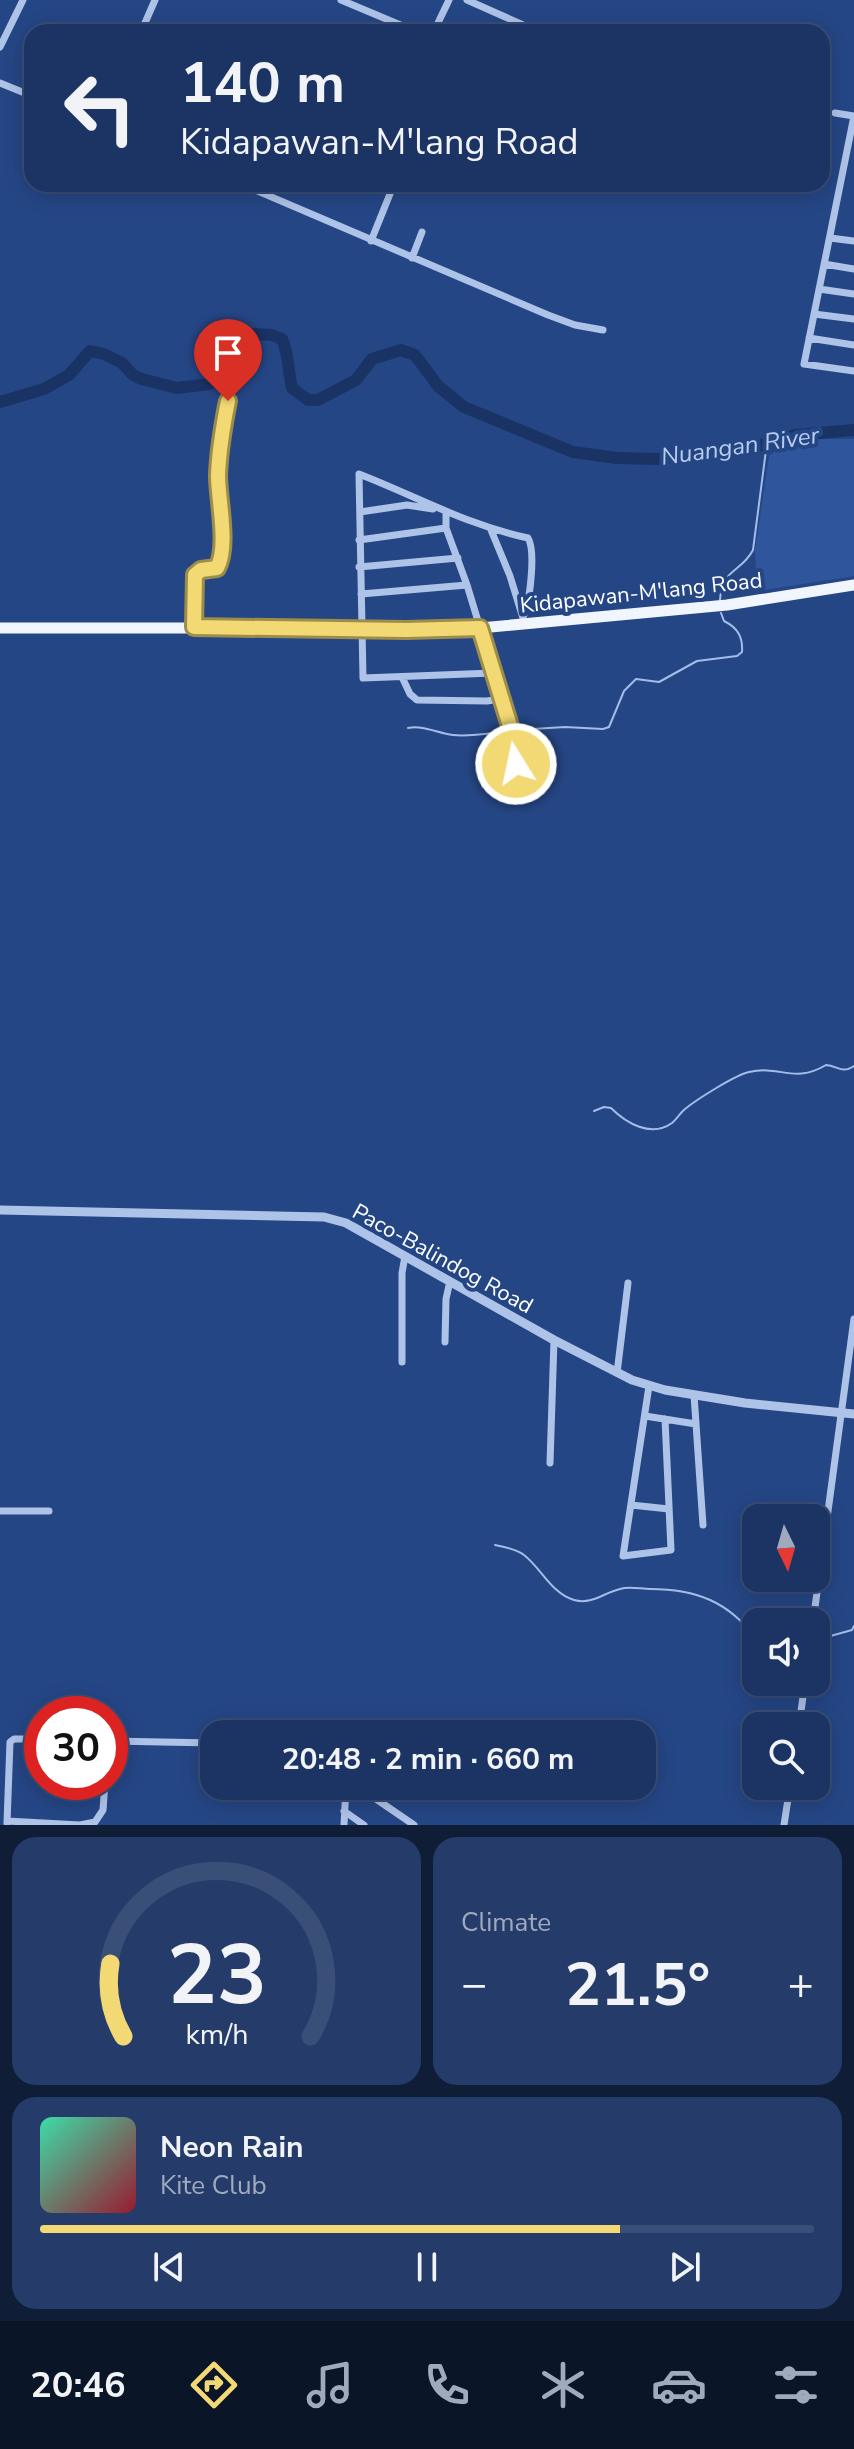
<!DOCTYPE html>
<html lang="en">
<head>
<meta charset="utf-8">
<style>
	body { margin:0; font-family:"Nunito Sans",sans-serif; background:#253c6a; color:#f1f3f6; height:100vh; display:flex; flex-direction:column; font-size:30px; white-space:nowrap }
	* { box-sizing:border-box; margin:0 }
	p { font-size:26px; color:#a0aabf }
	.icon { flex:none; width:44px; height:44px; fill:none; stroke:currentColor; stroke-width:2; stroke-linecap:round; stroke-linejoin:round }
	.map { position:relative; height:1825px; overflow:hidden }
	.side { display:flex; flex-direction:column; gap:12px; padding:12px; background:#0f1d37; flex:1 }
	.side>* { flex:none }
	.top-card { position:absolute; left:24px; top:24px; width:806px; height:168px; border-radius:24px; box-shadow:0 4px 20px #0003,0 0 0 2px #3a4f78; background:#1c3464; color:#f1f3f6; overflow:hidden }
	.needle { width:52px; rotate:175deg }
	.tools { position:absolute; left:742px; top:1504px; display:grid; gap:16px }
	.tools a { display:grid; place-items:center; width:88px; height:88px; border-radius:16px; background:#1c3464; box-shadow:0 4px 20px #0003,0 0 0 2px #3a4f78; font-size:40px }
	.speed { position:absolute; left:24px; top:1696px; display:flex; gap:16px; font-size:40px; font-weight:700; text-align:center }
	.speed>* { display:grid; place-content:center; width:104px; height:104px; border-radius:50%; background:#1c3464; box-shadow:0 4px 20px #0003,0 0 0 2px #3a4f78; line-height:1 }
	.speed .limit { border:12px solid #d22; background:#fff; color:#111 }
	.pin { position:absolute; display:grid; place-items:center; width:68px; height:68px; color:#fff; margin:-82px -34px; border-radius:50% 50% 50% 0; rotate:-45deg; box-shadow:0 0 8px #0007 }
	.pin .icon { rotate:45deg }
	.me { position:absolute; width:88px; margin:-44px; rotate:350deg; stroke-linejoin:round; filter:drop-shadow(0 0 6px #0008) }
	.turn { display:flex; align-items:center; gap:28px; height:168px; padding:0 24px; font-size:36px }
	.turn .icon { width:104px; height:104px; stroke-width:2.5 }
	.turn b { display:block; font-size:56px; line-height:68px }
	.big { font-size:60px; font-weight:700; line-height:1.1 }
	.side .widget { flex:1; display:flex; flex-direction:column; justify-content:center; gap:12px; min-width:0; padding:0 28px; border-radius:24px; background:#253c6a }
	.side .dial { align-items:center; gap:0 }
	.dial svg { height:208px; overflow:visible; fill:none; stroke:#3a4f78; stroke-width:7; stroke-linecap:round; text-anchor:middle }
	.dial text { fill:#f1f3f6; stroke:none }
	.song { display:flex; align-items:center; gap:24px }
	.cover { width:96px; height:96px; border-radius:12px; background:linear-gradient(135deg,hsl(160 70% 55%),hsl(350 70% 35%)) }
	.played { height:8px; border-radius:4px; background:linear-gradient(90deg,#f2d973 75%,#3a4f78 75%) }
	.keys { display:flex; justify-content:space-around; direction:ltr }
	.heat { display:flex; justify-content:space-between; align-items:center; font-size:44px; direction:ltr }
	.side .tiles { flex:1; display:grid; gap:12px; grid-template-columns:1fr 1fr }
	.widget:last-child { grid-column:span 2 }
	.trip { position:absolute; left:200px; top:1720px; width:456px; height:80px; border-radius:24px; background:#1c3464; box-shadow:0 4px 20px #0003,0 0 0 2px #3a4f78; font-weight:700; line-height:80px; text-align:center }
	.menu { display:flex; height:128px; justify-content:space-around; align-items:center; background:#0b1528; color:#a0aabf }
	.menu .icon { width:56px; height:56px }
	.menu .on { color:#f2d973 }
	.menu b { font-size:36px; color:#f1f3f6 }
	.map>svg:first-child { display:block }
</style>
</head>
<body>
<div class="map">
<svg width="854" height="1825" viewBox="0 0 854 1825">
	<rect width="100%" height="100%" fill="#254685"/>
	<path fill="#2f569d" d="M 808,439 L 854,439 L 854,576 L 757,591 L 755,551 L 769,456 L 777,450 Z"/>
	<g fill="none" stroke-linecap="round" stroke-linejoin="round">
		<path stroke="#a3bde9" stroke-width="2" d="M 720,600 C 722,568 741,573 753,550 L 766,450 L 770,444
			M 408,728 C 424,725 437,733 453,735 C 471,737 489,733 506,731
			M 516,730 L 565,727 L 603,729 L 609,727 L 624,691 L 636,679 L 659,682 L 697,661 L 737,656 L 742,652 C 743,637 738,628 724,621 L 721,613
			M 594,1111 L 604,1107 L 611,1108 C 626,1123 651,1138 672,1123 C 677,1119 680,1113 685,1109 C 696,1100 735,1075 749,1072 C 781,1065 794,1084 826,1065 C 838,1066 842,1074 854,1066
			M 495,1545 C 505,1547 517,1549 524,1555 C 541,1568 552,1594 574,1600 C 592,1605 603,1593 620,1589 C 629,1586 641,1589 650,1589 C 697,1589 728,1602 756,1638
			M 816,1640 L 852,1630 L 854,1626"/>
		<path stroke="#1a3365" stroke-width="12" d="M 0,402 L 44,389 L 69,375 L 90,351 L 104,354 L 122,363 L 133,375 L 142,379 L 177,388 L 209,384 L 226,376 L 233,359 L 254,334 L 272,335 L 282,339 C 289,355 288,371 292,388 L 308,400 L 318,400 L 356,380 L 372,359 L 401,350 L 415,355 L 438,386 L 464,407 L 573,452 L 617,458 L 657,459 L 748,449 L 796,435 L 854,430"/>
		<path stroke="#aec3e8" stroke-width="7" d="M 341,0 L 410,29 L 437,25 L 458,32
			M 467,0 L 539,32
			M 437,25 L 449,0
			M 141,32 L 155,0
			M 609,32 L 611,28 L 620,32
			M 0,47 L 23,0
			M 0,83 L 32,96
			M 835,113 L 854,116 L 804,364 L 854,371
			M 241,184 L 548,315 L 575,325 L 603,330
			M 830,238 L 854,241
			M 371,241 L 394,184
			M 412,258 L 422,232
			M 824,264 L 854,269
			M 819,289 L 854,294
			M 814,314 L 854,319
			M 809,338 L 854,345
			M 360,512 L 407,505 L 433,509
			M 446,514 L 446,528 L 467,585 L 517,749 L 516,764
			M 491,530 L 510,576 L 523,618
			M 359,540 L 446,528
			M 359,567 L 458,558
			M 361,594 L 467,585
			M 194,627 L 195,575 L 201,570 L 217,568 C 229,547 218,501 218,475 C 219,450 223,426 228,401
			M 493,673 L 363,678 L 359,474 C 418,497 464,524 528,538 C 536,551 530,603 523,617
			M 402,677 L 410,694 L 417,700 L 487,701 L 501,699
			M 445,1342 L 446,1299 L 450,1281
			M 402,1362 L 402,1273 L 405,1256
			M 617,1373 L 628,1283
			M 649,1386 L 623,1556 L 671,1550 L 665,1419
			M 694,1395 L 703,1525
			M 645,1416 L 696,1424
			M 550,1463 L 554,1340
			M 631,1505 L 669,1509
			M 0,1511 L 49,1511
			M 813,1622 L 854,1319
			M 799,1726 L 805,1682
			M 110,1741 L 214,1743
			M 357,1786 L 414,1825
			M 344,1811 L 364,1825
			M 7,1821 L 80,1825 L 95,1822 L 103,1810 L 105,1782
			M 7,1823 L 10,1742 L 14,1739 L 42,1739
			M 344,1825 L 346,1786
			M 784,1825 L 790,1786"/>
		<path stroke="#aec3e8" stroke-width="9" d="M 0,1210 L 324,1217 L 346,1223 L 554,1340 L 632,1380 L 665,1390 L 745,1403 L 854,1414"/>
		<path stroke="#f1f5fe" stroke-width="11" d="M 0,628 L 480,628 L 727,605 L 854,585"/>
	</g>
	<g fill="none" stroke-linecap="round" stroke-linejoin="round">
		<g stroke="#9d8d4b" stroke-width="20">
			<path id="route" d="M 228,401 C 223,426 219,450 218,475 C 218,501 229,546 217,568 L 201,570 L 195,575 L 194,627 L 406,630 L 480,628 L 517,749 L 516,764"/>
		</g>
		<use href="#route" stroke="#f2d973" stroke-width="14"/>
	</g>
	<g text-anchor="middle" stroke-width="8" stroke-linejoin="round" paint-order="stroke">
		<g font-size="22" fill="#fff" stroke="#254685">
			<text transform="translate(641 592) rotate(-6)" y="8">Kidapawan-M'lang Road</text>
			<text transform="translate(443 1258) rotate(29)" y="8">Paco-Balindog Road</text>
		</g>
		<g font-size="24" font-style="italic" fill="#bacdf0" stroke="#254685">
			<text transform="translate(740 446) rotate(-8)" y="8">Nuangan River</text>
		</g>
	</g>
</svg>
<div class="tools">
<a><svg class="needle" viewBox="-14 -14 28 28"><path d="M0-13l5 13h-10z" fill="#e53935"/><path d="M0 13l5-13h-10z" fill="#a0aabf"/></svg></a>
<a><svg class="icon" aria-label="sound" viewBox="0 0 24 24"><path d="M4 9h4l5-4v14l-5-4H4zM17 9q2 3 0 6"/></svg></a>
<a><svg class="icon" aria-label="search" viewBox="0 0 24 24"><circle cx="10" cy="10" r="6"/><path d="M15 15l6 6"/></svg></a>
</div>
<div class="speed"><div class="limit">30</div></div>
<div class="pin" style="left:228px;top:401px;background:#d93025"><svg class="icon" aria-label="arrive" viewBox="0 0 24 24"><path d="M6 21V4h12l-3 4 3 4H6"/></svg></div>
<svg class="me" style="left:516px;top:764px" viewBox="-20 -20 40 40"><circle r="17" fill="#f2d973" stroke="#fff" stroke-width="3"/><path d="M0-11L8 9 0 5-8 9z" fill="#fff"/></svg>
<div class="trip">20:48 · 2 min · 660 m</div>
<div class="top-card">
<div class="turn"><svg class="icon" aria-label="left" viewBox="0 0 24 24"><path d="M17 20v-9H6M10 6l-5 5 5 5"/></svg><div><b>140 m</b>Kidapawan-M'lang Road</div></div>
</div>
</div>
<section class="side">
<div class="tiles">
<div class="widget dial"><svg viewBox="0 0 100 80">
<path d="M14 69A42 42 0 1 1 86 69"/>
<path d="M14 69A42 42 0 0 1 9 41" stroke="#f2d973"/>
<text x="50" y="56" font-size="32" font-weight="700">23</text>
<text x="50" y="72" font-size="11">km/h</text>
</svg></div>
<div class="widget"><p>Climate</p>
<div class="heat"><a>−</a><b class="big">21.5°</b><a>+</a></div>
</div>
<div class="widget">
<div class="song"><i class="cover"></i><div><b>Neon Rain</b><p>Kite Club</p></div></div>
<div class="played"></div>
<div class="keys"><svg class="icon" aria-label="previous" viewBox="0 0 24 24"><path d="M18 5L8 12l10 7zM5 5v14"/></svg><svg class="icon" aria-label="pause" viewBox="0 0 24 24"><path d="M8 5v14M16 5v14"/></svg><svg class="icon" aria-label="next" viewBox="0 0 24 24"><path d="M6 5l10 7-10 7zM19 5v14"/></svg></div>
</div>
</div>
</section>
<nav class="menu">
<b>20:46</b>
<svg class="icon on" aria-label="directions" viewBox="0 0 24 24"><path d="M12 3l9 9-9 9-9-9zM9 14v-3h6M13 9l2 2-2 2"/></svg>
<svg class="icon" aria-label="music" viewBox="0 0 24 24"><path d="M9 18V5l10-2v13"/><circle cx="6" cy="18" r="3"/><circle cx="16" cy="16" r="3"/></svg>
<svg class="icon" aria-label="phone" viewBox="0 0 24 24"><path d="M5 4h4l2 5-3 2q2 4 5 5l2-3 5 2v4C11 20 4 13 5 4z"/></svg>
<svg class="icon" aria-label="climate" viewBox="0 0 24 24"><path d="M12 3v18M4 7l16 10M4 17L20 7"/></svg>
<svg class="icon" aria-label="car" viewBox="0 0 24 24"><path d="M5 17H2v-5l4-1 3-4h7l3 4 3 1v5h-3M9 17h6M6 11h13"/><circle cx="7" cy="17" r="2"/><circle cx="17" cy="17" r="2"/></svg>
<svg class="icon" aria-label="filters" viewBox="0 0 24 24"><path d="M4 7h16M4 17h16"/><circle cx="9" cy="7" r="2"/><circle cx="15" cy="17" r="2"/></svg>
</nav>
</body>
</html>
